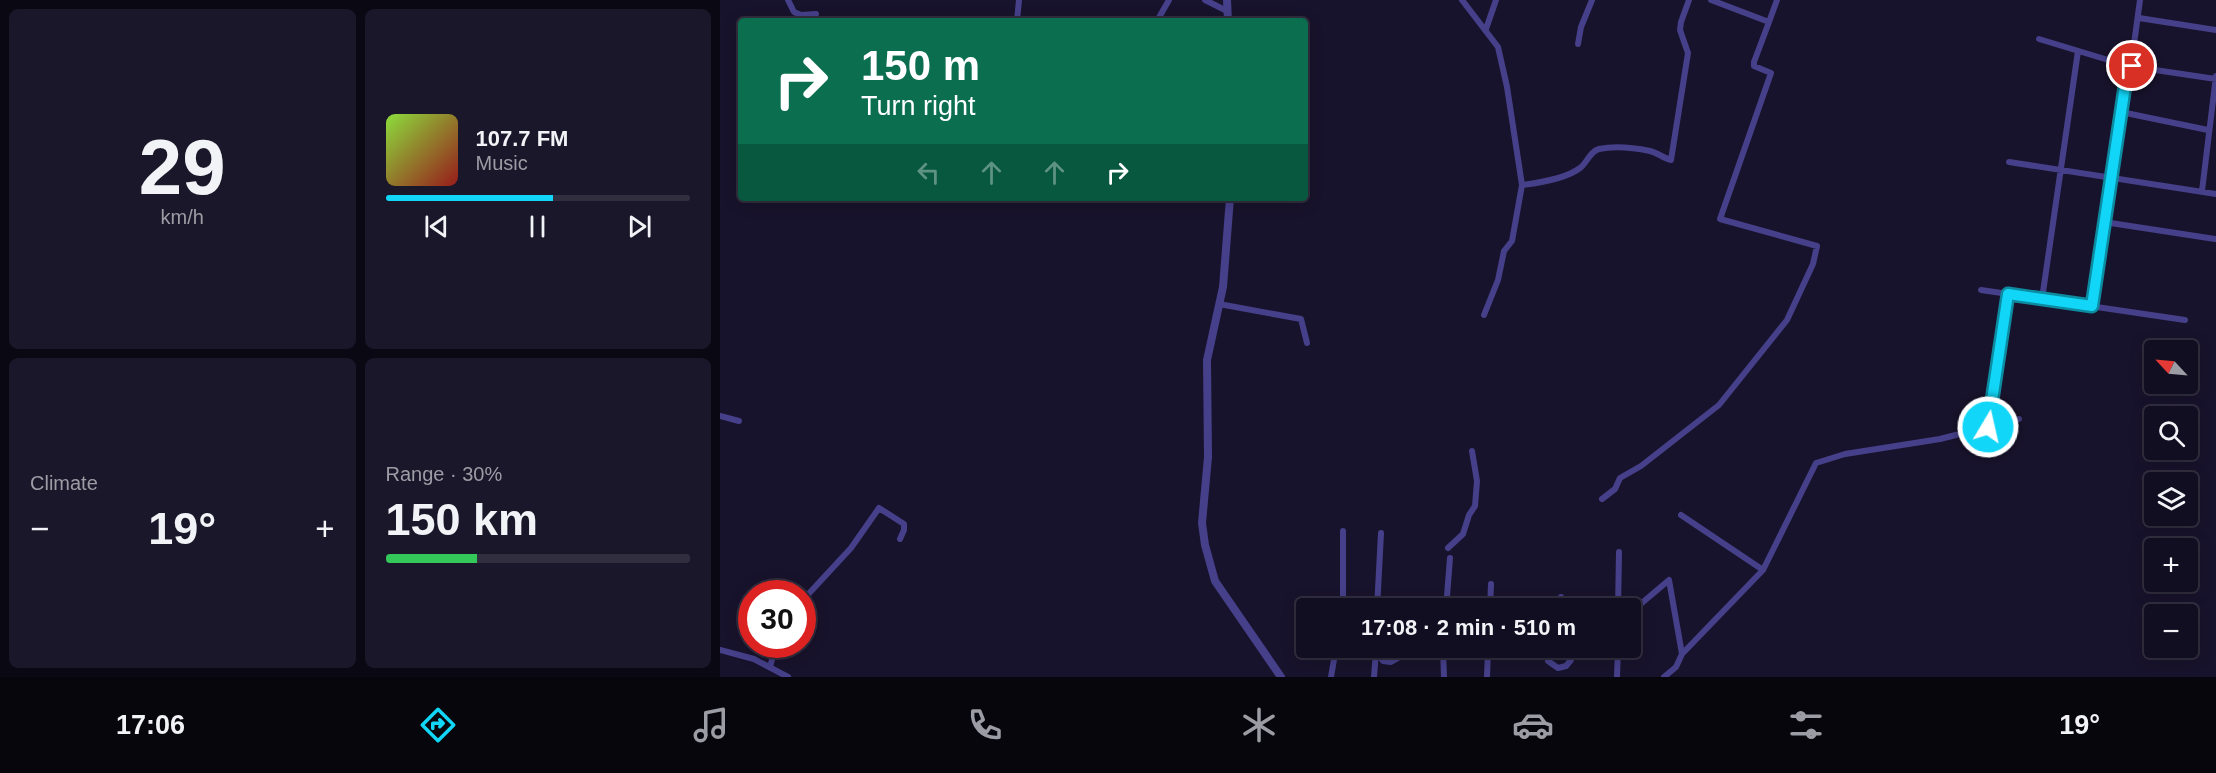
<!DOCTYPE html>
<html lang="en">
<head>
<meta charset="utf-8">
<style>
	body { margin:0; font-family:Helvetica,sans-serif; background:#1b172a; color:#f1f3f6; height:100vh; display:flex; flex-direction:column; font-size:22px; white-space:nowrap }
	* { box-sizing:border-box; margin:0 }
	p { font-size:20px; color:#9c9ca5 }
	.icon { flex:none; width:33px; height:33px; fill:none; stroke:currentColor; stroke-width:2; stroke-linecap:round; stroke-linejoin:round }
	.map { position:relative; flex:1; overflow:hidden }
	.drawer { display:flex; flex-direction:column; gap:9px; padding:9px; background:#0a0812; width:720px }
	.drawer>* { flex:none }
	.top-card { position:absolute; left:18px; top:18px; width:570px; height:183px; border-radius:6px; box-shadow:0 3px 15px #0003,0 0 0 2px #312e3f; background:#0b6e4f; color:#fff; overflow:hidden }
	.needle { width:39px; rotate:296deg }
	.fabs { position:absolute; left:1424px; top:340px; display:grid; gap:12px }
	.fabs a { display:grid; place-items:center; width:54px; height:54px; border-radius:6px; background:#120e21; box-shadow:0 3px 15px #0003,0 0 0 2px #312e3f; font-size:30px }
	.speed { position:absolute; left:18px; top:580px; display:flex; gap:12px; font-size:30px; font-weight:700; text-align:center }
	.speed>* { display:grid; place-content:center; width:78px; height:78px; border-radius:50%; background:#120e21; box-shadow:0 3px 15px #0003,0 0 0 2px #312e3f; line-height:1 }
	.speed .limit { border:9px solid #d22; background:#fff; color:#111 }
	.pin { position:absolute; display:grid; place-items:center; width:51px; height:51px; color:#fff; margin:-26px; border:3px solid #fff; border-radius:50%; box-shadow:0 2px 6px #0007 }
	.me { position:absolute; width:66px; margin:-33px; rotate:9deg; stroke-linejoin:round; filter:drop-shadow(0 0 4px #0008) }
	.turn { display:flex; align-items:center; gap:21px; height:126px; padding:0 24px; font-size:27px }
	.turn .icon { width:78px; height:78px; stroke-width:2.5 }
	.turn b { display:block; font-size:42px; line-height:51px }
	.lanes { display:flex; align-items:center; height:57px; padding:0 24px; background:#0003; justify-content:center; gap:30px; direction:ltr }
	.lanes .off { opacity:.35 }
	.big { font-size:45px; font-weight:800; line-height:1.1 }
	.drawer .widget { flex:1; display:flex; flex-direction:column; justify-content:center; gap:9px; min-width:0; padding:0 21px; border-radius:9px; background:#1b172a }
	.drawer .dial { align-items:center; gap:0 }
	.dial b { font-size:78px; line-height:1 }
	.song { display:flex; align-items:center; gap:18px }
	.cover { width:72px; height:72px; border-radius:9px; background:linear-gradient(135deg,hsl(90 70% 55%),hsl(0 70% 35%)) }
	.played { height:6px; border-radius:3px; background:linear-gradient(90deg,#12d6f7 55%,#312e3f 55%) }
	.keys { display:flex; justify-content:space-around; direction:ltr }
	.heat { display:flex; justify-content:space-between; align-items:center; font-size:33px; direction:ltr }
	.charge { height:9px; border-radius:4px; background:linear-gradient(90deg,#34c759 30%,#312e3f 0) }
	.drawer .tiles { flex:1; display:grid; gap:9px; grid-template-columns:repeat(2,1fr) }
	.trip { position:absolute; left:576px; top:598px; width:345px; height:60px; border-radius:6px; background:#120e21; box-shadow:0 3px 15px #0003,0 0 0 2px #312e3f; font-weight:800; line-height:60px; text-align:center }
	.tab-bar { display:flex; height:96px; justify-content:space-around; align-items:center; background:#07060d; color:#9c9ca5 }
	.tab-bar .icon { width:42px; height:42px }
	.tab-bar .on { color:#12d6f7 }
	.tab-bar b { font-size:27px; color:#f1f3f6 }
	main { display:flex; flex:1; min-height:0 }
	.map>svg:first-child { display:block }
</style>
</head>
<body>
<main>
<section class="drawer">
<div class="tiles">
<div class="widget dial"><b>29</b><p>km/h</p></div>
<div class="widget">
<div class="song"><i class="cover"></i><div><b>107.7 FM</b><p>Music</p></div></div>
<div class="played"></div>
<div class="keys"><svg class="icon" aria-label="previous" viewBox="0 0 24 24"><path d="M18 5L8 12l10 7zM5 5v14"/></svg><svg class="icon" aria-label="pause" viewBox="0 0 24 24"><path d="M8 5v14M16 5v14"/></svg><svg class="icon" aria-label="next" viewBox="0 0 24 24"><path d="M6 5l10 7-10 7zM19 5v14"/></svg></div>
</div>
<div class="widget"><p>Climate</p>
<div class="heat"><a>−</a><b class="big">19°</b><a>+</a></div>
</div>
<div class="widget"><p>Range · 30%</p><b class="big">150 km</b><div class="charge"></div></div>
</div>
</section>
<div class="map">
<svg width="1496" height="677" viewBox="0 0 1496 677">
	<rect width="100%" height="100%" fill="#18132c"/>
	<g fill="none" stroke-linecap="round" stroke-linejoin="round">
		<path stroke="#46408a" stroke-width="6" d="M 68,0 L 74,12 L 81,15 L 96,14
			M 485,0 L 507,11
			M 742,0 L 778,47 L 787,87 L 802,185 L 792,241 L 784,251 L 778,280 L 764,315
			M 991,0 L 1049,22 L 1057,0
			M 1419,18 L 1496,30
			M 297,21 L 299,0
			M 437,21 L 449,0
			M 766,29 L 776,0
			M 1319,39 L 1408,66 L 1496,79
			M 858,44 L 861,27 L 872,0
			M 1411,66 L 1420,0
			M 1401,112 L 1488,130
			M 1289,162 L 1496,194
			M 802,185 C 818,183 847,178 860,168 C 867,163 870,151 879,149 C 894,146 915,148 930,151 C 938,153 943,158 951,160 L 968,53 L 960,30 L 961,22 L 969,0
			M 1482,191 L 1496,76
			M 1384,222 L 1495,239
			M 1261,290 L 1465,320
			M 1322,299 L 1358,51
			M 499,304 L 581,319 L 587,343
			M 1372,306 L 1408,66
			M 0,416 L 19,421
			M 1268,427 L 1288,294
			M 882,499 L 895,489 L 900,478 L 921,466 L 999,405 L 1067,320 L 1093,264 L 1097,246 L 1000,219 L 1051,73 L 1034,66 L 1034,62 L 1049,22
			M 961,515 L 1043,570
			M 623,531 L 623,609
			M 728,548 L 743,534 L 749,515 L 755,506 L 757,481 L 752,451
			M 82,601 L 131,548 L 159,508 L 184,524 L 184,530 L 180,539
			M 657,609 L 661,533
			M 726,609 L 730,558
			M 770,609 L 771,584
			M 841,609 L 841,597
			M 898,609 L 899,552
			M 910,613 L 949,580 L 962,654
			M 634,648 L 656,651 L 654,677
			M 723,648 L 724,677
			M 829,648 L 827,653 L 828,661 L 838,668 L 846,666 L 851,660 L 850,648
			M 0,650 L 34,659 L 68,677
			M 681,651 L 723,650 L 827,654
			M 656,652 L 663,661 L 671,662 L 678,658 L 681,649
			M 852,656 L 860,656 L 869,648
			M 50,667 L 56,645
			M 611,677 L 616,648
			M 767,677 L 768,651
			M 897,677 L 898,648
			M 944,677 L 956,667 L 962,654 L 1043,570 L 1096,463 L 1125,454 L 1220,439 L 1299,419"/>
		<path stroke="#46408a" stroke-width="8" d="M 507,0 L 508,21
			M 510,198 L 503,287 L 487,360 L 488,457 L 482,523 L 485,545 L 495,581 L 561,677"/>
	</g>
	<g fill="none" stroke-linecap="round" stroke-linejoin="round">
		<g stroke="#0c8ba1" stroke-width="15">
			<path id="route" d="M 1268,427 L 1288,294 L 1372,306 L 1408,66 L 1412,66"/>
		</g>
		<use href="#route" stroke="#12d6f7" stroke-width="10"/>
	</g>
</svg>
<div class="fabs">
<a><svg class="needle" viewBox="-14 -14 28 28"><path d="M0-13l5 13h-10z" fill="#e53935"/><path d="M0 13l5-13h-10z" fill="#9c9ca5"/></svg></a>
<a><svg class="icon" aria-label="search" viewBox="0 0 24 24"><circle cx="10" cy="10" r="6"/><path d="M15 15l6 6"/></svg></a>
<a><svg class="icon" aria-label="layers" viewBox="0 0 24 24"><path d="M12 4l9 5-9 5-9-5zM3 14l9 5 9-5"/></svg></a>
<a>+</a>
<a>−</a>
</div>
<div class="speed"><div class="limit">30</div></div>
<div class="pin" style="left:1412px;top:66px;background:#d93025"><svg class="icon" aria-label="arrive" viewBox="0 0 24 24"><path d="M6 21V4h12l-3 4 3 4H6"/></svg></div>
<svg class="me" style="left:1268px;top:427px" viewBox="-20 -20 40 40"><circle r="17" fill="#12d6f7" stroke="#fff" stroke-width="3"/><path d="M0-11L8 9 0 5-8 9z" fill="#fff"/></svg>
<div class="trip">17:08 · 2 min · 510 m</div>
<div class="top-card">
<div class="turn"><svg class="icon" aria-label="right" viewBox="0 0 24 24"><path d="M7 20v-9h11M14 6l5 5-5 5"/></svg><div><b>150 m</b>Turn right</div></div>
<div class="lanes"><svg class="icon off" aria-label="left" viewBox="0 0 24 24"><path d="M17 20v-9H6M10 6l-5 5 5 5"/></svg><svg class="icon off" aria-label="ahead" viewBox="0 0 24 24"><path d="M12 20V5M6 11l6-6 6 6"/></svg><svg class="icon off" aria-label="ahead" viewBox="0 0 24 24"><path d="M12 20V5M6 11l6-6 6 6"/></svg><svg class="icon" aria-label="right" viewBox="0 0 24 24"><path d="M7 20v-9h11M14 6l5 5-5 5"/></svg></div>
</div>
</div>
</main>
<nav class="tab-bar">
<b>17:06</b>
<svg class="icon on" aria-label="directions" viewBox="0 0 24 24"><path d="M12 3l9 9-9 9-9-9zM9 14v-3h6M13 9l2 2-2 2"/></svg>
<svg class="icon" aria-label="music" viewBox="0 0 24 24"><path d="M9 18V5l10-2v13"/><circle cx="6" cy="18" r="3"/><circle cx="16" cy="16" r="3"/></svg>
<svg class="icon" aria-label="phone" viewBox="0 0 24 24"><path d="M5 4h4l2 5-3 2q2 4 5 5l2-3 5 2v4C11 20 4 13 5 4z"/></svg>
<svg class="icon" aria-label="climate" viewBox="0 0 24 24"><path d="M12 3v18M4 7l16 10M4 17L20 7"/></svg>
<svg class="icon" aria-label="car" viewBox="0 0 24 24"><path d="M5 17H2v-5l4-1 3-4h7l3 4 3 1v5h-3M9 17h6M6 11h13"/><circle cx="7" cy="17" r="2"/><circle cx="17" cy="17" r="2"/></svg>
<svg class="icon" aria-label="filters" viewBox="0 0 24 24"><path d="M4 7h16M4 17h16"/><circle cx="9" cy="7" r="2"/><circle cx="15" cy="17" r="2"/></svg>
<b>19°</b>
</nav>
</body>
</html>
